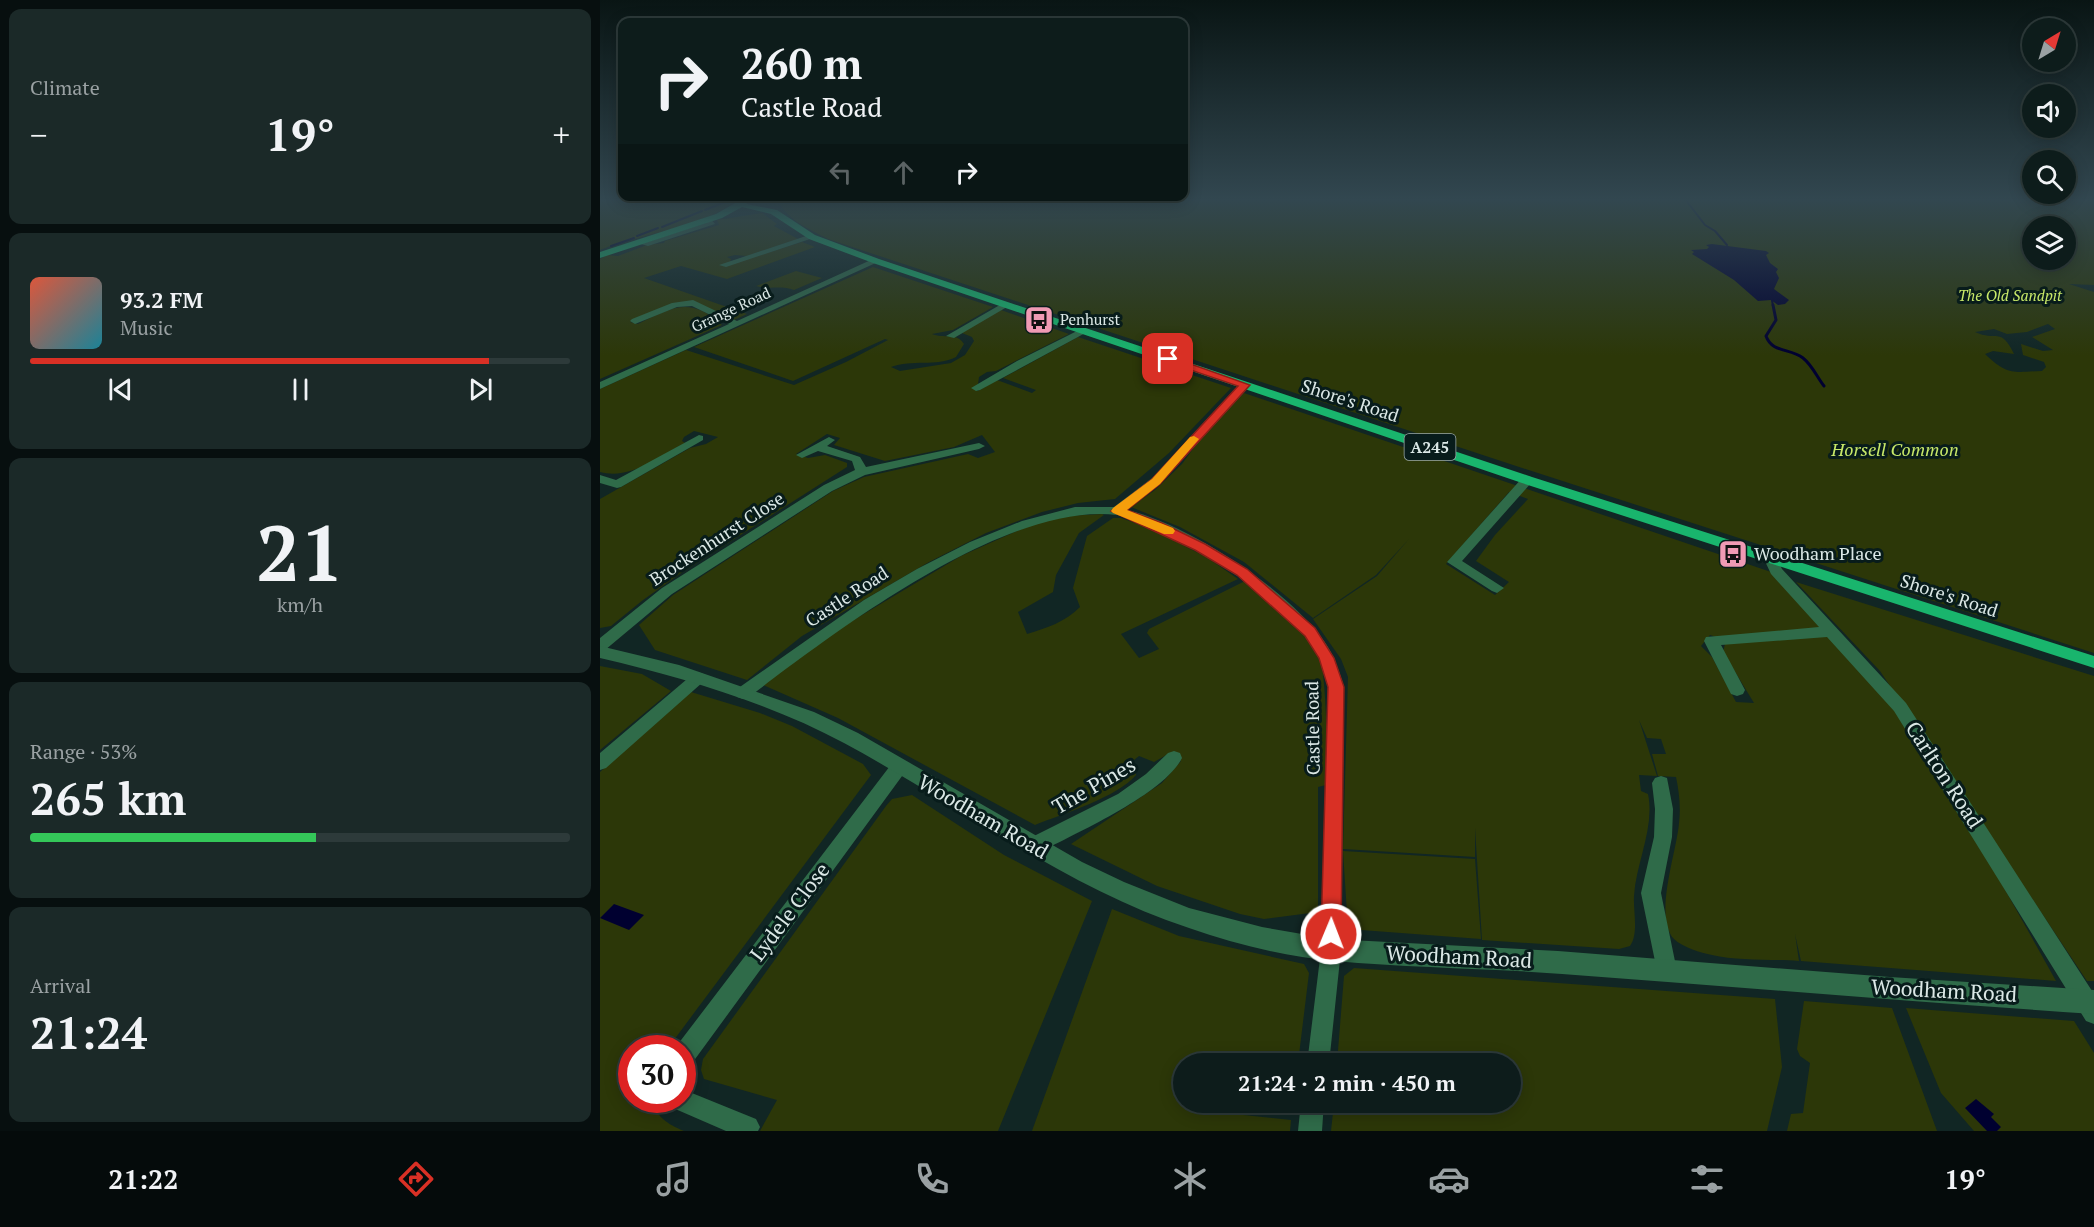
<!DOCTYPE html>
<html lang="en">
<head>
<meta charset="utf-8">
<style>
	body { margin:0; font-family:"PT Serif",serif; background:#1b2928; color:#f1f3f6; height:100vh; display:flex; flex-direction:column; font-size:22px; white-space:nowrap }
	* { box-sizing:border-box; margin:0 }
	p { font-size:20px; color:#9aa1a3 }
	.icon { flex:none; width:33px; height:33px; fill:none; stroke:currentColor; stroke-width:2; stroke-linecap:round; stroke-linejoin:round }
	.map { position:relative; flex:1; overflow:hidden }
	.details { display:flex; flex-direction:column; gap:9px; padding:9px; background:#070f0f; width:600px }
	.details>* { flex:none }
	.banner { position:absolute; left:18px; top:18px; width:570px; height:183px; border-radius:12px; box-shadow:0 3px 15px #0003,0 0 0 2px #2d3a3a; background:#0d1c1b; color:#f1f3f6; overflow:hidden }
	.needle { width:39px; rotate:38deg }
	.controls { position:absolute; left:1422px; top:18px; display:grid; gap:12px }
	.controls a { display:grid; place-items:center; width:54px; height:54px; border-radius:50%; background:#0d1c1b; box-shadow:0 3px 15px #0003,0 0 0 2px #2d3a3a; font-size:30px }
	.speed { position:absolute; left:18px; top:1035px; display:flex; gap:12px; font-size:30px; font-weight:700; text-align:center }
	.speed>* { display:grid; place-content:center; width:78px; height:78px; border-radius:50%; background:#0d1c1b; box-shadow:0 3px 15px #0003,0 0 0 2px #2d3a3a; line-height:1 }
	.speed .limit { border:9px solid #d22; background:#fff; color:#111 }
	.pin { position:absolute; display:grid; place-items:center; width:51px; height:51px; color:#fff; margin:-26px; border-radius:12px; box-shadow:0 3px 9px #0006 }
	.me { position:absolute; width:66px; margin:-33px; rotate:1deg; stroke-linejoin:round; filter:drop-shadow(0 0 4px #0008) }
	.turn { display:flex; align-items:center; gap:21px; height:126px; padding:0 24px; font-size:27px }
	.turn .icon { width:78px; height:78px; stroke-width:2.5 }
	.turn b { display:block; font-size:42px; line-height:51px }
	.lanes { display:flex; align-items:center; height:57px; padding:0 24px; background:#0003; justify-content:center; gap:30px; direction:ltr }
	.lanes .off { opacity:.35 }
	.big { font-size:45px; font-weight:800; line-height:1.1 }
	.details .widget { flex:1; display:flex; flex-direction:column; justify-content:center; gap:9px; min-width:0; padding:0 21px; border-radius:12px; background:#1b2928 }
	.details .dial { align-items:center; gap:0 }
	.dial b { font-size:78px; line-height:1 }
	.song { display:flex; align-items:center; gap:18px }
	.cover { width:72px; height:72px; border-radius:9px; background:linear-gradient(135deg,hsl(10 70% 55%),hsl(190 70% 35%)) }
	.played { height:6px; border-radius:3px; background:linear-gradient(90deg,#d93025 85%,#2d3a3a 85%) }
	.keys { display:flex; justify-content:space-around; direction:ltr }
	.heat { display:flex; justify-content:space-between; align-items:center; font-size:33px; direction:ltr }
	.charge { height:9px; border-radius:4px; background:linear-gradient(90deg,#34c759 53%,#2d3a3a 0) }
	.trip { position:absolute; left:573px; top:1053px; width:348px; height:60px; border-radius:30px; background:#0d1c1b; box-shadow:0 3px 15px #0003,0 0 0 2px #2d3a3a; font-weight:800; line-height:60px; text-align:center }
	.tabs { display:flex; height:96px; justify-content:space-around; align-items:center; background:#050b0b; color:#9aa1a3 }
	.tabs .icon { width:42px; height:42px }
	.tabs .current { color:#d93025 }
	.tabs b { font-size:27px; color:#f1f3f6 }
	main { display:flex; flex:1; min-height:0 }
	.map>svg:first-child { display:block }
</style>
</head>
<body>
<main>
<section class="details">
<div class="widget"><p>Climate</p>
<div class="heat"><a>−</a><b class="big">19°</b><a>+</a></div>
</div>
<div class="widget">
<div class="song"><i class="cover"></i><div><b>93.2 FM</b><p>Music</p></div></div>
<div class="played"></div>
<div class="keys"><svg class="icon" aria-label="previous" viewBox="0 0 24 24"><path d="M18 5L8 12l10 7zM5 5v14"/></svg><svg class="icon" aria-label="pause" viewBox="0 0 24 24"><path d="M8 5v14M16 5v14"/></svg><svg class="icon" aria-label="next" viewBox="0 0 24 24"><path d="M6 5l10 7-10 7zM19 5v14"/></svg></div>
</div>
<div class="widget dial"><b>21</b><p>km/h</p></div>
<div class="widget"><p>Range · 53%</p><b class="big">265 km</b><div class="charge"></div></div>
<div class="widget"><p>Arrival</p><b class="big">21:24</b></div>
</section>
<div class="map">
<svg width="1494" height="1131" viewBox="0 0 1494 1131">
	<rect width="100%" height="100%" fill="#112624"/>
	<path fill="#2c3708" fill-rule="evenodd" d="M 0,198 L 133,198 L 137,200 C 105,227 40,234 0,250 Z
		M 177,198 L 1494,198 L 1494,285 L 1469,284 L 1494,292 L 1494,653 L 907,463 L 228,239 C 209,229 185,219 177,198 ZM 1432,226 L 1466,226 L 1466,260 L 1432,260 ZM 1448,324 L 1455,329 L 1432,337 L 1453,350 L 1443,351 L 1421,344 L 1423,355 L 1444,362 L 1446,367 L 1442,371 C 1413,372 1408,376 1385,354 L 1393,351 L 1414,354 C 1401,326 1396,342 1375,332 L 1394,329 L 1407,334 L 1427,332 Z
		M 162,213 L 177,224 L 174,226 L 198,239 L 147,256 L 135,255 L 127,257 L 131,259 L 129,265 L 202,242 L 215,247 L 127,279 L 81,266 L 44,278 L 147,314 L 134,320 L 93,301 L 70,305 L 30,322 L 38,324 C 73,307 90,296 122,325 L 0,379 L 0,259 L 7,255 L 18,256 L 47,245 L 64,243 L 65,241 L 119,225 L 117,220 Z
		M 273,267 L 393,307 L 353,330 L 332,334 C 343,339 357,332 364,344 L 356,357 C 336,367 312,359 291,367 L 300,371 L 351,363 L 365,355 L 374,341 L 372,337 L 362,333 L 374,323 L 401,310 L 469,334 L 396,371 L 387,372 L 379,377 L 378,384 L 372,388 L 378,391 L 397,380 L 432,393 L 436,390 L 403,378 L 478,337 L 631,388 L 569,453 L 515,499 L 478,503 L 442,512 L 386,533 L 329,562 L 202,636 L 147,680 L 55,650 L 39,625 L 73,595 L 233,491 L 264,477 L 368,454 L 378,458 L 395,452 L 382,435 L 354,447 L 285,461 L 234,445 L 240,438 L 227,434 L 196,454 L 208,458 L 225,455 L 247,463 L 247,467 L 84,571 L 43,600 L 11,626 L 0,628 L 0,499 L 90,448 L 106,444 L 118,437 L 94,431 L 84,437 L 82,441 L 85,443 C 58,457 31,480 0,472 L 0,389 L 86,350 L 194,385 L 246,362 L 288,340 L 285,339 L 193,381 L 94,347 Z
		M 196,271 L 222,278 L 194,290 C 181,285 169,290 156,286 Z
		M 644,393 L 1174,573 L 1223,628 L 1116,637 L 1110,635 L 1101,646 L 1112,657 L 1136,702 L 1154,703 L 1123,652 L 1125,644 L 1230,636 L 1301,718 L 1394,870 L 1456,981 L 1201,961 L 1195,934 L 1199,961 C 1173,959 1137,961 1112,955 C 1101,953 1082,947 1074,939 C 1053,917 1077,851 1079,823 C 1081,808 1079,791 1076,777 L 1058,776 L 1052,754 L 1066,754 L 1061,739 L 1047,738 L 1039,720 L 1057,776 L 1039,775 L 1041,791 L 1048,794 C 1055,828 1036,862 1034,896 C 1033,911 1039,933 1030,946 L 1019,949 L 882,940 L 875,828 L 875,857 L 743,849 L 748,677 L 741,659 L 713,619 L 777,576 L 784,579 L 777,576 L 809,539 L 776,575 L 713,618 L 644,562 L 580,527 L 531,507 L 555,490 L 582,464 L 603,435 ZM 909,492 L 928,499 L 895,535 L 876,561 L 909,582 L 895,595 L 846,564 Z
		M 502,514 L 504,515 L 479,533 L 456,575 L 453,592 L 418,612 L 427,634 C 447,628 465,622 480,607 L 473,588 L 487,536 L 513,518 L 521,518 L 552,529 L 608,558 L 638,579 L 521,634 L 539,658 L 559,649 L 547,633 L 549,629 L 647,580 C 669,600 710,629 720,657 C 723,665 723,675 724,684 C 727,718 727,751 726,785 L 718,787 L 718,912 L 664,919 L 640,914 L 557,886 L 471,844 L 562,783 L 581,761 L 570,753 L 554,762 L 539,756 L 529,764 L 536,770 L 536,775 C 518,797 462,814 435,825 L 238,718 L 161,684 L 237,630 L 361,556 L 437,522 L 466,516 Z
		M 1196,582 L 1494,676 L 1494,981 L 1487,981 L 1280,671 Z
		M 0,666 L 42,674 L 71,691 L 0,750 Z
		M 91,692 L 160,713 L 192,726 L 263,764 L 271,775 L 68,1048 L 32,1048 L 32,1100 L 51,1100 C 57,1117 67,1124 84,1131 L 0,1131 L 0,772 Z
		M 312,795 L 404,855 L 492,901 L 398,1131 L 160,1131 L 177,1100 L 104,1079 L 101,1070 L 103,1059 L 286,806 L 292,799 Z
		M 743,851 L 875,859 L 881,939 L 748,929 Z
		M 512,909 L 579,936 L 704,964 L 709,973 L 698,1063 L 584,1064 L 584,1102 L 616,1103 L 615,1112 L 691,1120 L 690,1131 L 432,1131 Z
		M 754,968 L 1175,999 L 1182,1067 L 1167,1131 L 731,1131 L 734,1103 L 910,1102 L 910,1064 L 737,1063 L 744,976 Z
		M 1204,1001 L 1292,1008 L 1337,1131 L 1187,1131 L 1191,1114 L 1203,1113 L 1210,1063 L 1200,1056 L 1197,1049 Z
		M 1306,1008 L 1474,1021 L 1494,1053 L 1494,1131 L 1374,1131 L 1341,1093 Z"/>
	<path fill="#000030" d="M 1112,244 L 1166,251 L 1169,253 L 1166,255 L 1170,263 L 1178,269 L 1176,272 L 1179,278 L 1174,289 L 1189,300 L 1185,304 L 1178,305 L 1171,300 L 1158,301 L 1134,280 L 1092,254 L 1094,252 L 1091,250 L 1107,249 L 1109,247 L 1106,245 Z
		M 14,904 L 44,915 L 29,930 L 0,918 Z
		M 1376,1099 L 1394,1114 L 1391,1117 L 1401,1127 L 1397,1131 L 1387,1131 L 1365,1108 Z"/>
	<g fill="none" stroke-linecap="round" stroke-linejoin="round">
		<path stroke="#000030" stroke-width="2" d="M 1087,198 L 1085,199 L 1105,225 L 1115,231 L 1127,245
			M 105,210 L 130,200
			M 62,227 L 102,211
			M 37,236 L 58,228
			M 11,246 L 34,238
			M 1171,295 L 1173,306"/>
		<path stroke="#000030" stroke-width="3" d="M 1173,305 L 1176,320 L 1166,336 C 1172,353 1190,348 1203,358 C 1212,365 1217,377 1224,386"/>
		<path fill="#2f6b49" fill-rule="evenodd" d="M 104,218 L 110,218 L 115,224 L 48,246 L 41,244 L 106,223 Z
			M 209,235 L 216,237 L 126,267 L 119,265 Z
			M 273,259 L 280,261 L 0,389 L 0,382 L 129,324 L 92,306 L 77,307 L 35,324 L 30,321 L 32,319 L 72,303 L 93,300 L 137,321 Z
			M 405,302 L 412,304 L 354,338 L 346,336 Z
			M 481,329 L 489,331 L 380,390 L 376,391 L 371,388 L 417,361 Z
			M 645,382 L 649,383 L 649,387 L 560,484 L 527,510 C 588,524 687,589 724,641 C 734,655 739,671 744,687 L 741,950 L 729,1064 L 707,1064 L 721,950 L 728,687 C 725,675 722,663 716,653 C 697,618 657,587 623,567 C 594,549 551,519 517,515 C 406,501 235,632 149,697 L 143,699 L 137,697 L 135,693 L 137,689 L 264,600 L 317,569 L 370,542 L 422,521 L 475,507 L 514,507 L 552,478 L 641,383 Z
			M 99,435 L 103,436 L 103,440 L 21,487 L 17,488 L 0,483 L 0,475 L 16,480 Z
			M 229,437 L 235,440 L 227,446 L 260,457 L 266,467 L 379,443 L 385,446 L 379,449 L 265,475 L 232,491 L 72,594 L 5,650 L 0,651 L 0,638 L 62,588 L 224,485 L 255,470 L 252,461 L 218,451 L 202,458 L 196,455 Z
			M 927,476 L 931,477 L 933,480 L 931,483 L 862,561 L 904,588 L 897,593 L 892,591 L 847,562 L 923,477 Z
			M 1170,553 L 1175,554 L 1182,569 L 1306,703 L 1494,994 L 1494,1024 L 1486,1021 L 1294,711 L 1227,637 L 1121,645 L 1145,690 L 1143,694 L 1137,696 L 1131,694 L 1104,641 L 1106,637 L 1219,627 L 1171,574 L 1163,557 Z
			M 98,672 L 103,674 L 106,678 L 103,682 L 6,768 L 0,770 L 0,753 L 93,674 Z
			M 574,751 L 580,753 L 582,758 C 564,794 476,833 440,852 L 433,854 L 426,852 L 424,846 L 426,840 L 518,794 L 546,774 L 568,753 Z
			M 299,760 L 305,762 L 308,767 L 305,772 L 90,1066 L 82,1069 L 82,1048 L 75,1048 L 293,762 Z
			M 1061,776 L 1067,778 L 1073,809 L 1072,837 L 1061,893 L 1077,971 L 1074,978 L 1067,981 L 1060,978 L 1057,971 L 1041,893 L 1054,837 L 1055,809 L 1052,783 L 1055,778 Z
			M 82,1089 L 156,1119 L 160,1127 L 158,1131 L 126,1131 L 73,1108 L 70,1100 L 82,1100 Z
			M 701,1102 L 724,1102 L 722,1131 L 698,1131 Z"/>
		<path fill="#2f6b49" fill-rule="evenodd" d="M 0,646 L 79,665 L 214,712 L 258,733 L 482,862 L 524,882 L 589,908 L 662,927 L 731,939 L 958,951 L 1290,977 L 1494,990 L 1494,1014 C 1316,1002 1139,987 962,974 C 886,968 810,968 734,961 C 686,957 635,944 589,928 C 464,887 359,805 244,743 C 170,703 81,677 0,658 Z"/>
		<path fill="#19b56d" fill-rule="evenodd" d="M 144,198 L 153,198 L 146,204 L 177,210 L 215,235 L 279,259 L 932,477 L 1494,656 L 1494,668 L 922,483 L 273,263 L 209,239 L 171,214 L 142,207 L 122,218 L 0,258 L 0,252 L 116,214 Z"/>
	</g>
	<linearGradient id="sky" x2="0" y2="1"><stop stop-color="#091514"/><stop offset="0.56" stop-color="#324750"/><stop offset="1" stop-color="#324750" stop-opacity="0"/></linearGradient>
	<rect width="1494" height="356" fill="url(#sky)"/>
	<path fill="#d93025" stroke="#8d1f18" stroke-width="1.5" d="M 564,357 L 571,357 L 650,385 L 560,484 L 527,510 L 562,523 L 605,544 L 647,569 L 715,628 L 734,658 L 744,687 L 741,934 L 738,941 L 731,944 L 724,941 L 721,934 L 728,687 L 719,658 L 705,636 L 637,575 L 595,550 L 511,511 L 552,479 L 638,386 L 564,361 Z"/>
	<path fill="#f59e0b" d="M 594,436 L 599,439 L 560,484 L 527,510 L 573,528 L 575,531 L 573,534 L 564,534 L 513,513 L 511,511 L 513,508 L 552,479 L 590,437 Z"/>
	<defs>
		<g id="bus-square" transform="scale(1.5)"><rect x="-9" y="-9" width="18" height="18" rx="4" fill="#f09ab4" stroke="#081c1b"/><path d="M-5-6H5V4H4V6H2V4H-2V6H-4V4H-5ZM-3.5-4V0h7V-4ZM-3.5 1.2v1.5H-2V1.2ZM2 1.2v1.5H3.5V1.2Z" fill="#111"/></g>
	</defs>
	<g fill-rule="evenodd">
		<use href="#bus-square" x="439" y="320"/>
		<use href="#bus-square" x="1133" y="554"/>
	</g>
	<g text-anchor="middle" stroke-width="6" stroke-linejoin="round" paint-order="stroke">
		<g font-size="15" font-style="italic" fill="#c8e969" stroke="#081c1b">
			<text x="1410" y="301">The Old Sandpit</text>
		</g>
		<g font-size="15" fill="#dbe8e6" stroke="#081c1b">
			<text transform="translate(131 310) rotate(-25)" y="5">Grange Road</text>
		</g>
		<g font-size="15" fill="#dbe8e6" stroke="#081c1b" text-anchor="start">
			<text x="460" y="325">Penhurst</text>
		</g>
		<rect fill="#081c1b" stroke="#9caba9" stroke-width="1.5" x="804.5" y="434" width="51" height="26" rx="4.5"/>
		<g font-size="16" font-weight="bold" fill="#dbe8e6">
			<text x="830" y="453">A245</text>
		</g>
		<g font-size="18" fill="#dbe8e6" stroke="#081c1b">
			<text transform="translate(750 401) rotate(18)" y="6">Shore's Road</text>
			<text transform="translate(117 539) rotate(-33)" y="6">Brockenhurst Close</text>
			<text transform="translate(1349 596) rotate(18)" y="6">Shore's Road</text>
			<text transform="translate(247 597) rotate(-33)" y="6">Castle Road</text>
			<text transform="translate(713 728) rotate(-91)" y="6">Castle Road</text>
		</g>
		<g font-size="18" font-style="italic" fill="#c8e969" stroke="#081c1b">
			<text x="1295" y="456">Horsell Common</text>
		</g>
		<g font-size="18" fill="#dbe8e6" stroke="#081c1b" text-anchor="start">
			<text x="1154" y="560">Woodham Place</text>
		</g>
		<g font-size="21" fill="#dbe8e6" stroke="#081c1b">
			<text transform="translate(1344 775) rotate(57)" y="7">Carlton Road</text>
			<text transform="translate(494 786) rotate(-30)" y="7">The Pines</text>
			<text transform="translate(383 817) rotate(30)" y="7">Woodham Road</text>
			<text transform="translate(190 912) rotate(-53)" y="7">Lydele Close</text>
			<text transform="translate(859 957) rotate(3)" y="7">Woodham Road</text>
			<text transform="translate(1344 991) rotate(3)" y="7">Woodham Road</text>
		</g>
	</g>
</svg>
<div class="controls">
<a><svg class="needle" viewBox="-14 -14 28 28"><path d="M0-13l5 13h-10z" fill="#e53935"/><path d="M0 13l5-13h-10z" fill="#9aa1a3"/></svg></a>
<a><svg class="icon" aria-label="sound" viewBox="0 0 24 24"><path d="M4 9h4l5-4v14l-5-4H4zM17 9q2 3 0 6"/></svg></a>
<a><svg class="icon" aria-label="search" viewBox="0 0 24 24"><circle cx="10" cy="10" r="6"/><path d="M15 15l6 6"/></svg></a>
<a><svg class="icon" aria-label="layers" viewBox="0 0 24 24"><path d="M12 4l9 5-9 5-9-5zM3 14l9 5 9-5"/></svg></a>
</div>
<div class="speed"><div class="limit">30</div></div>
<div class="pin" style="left:568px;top:359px;background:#d93025"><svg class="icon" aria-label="arrive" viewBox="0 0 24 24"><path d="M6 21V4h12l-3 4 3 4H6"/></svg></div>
<svg class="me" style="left:731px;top:934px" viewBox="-20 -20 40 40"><circle r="17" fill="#d93025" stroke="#fff" stroke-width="3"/><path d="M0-11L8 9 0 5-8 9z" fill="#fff"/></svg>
<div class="trip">21:24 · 2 min · 450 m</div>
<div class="banner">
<div class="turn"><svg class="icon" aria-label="right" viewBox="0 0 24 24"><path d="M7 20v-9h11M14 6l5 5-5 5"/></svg><div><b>260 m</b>Castle Road</div></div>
<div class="lanes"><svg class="icon off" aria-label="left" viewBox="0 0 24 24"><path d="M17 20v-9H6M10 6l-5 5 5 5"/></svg><svg class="icon off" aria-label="ahead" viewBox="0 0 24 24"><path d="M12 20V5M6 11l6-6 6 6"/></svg><svg class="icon" aria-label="right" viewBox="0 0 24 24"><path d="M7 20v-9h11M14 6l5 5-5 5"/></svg></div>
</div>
</div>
</main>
<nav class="tabs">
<b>21:22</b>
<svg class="icon current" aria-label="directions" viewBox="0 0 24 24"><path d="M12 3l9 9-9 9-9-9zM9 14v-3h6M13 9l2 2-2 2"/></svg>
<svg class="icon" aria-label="music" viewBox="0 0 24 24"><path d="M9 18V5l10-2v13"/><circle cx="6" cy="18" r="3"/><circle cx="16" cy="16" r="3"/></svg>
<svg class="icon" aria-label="phone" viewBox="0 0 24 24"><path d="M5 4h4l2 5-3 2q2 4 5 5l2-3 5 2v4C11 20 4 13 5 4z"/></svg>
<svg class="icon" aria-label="climate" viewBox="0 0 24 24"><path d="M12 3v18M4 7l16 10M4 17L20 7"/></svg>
<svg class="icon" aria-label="car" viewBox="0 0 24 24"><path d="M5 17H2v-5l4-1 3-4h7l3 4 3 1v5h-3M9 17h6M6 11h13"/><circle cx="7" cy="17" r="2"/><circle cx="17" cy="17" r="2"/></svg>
<svg class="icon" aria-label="filters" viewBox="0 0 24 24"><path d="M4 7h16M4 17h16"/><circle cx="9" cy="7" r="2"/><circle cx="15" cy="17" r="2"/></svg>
<b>19°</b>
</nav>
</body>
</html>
